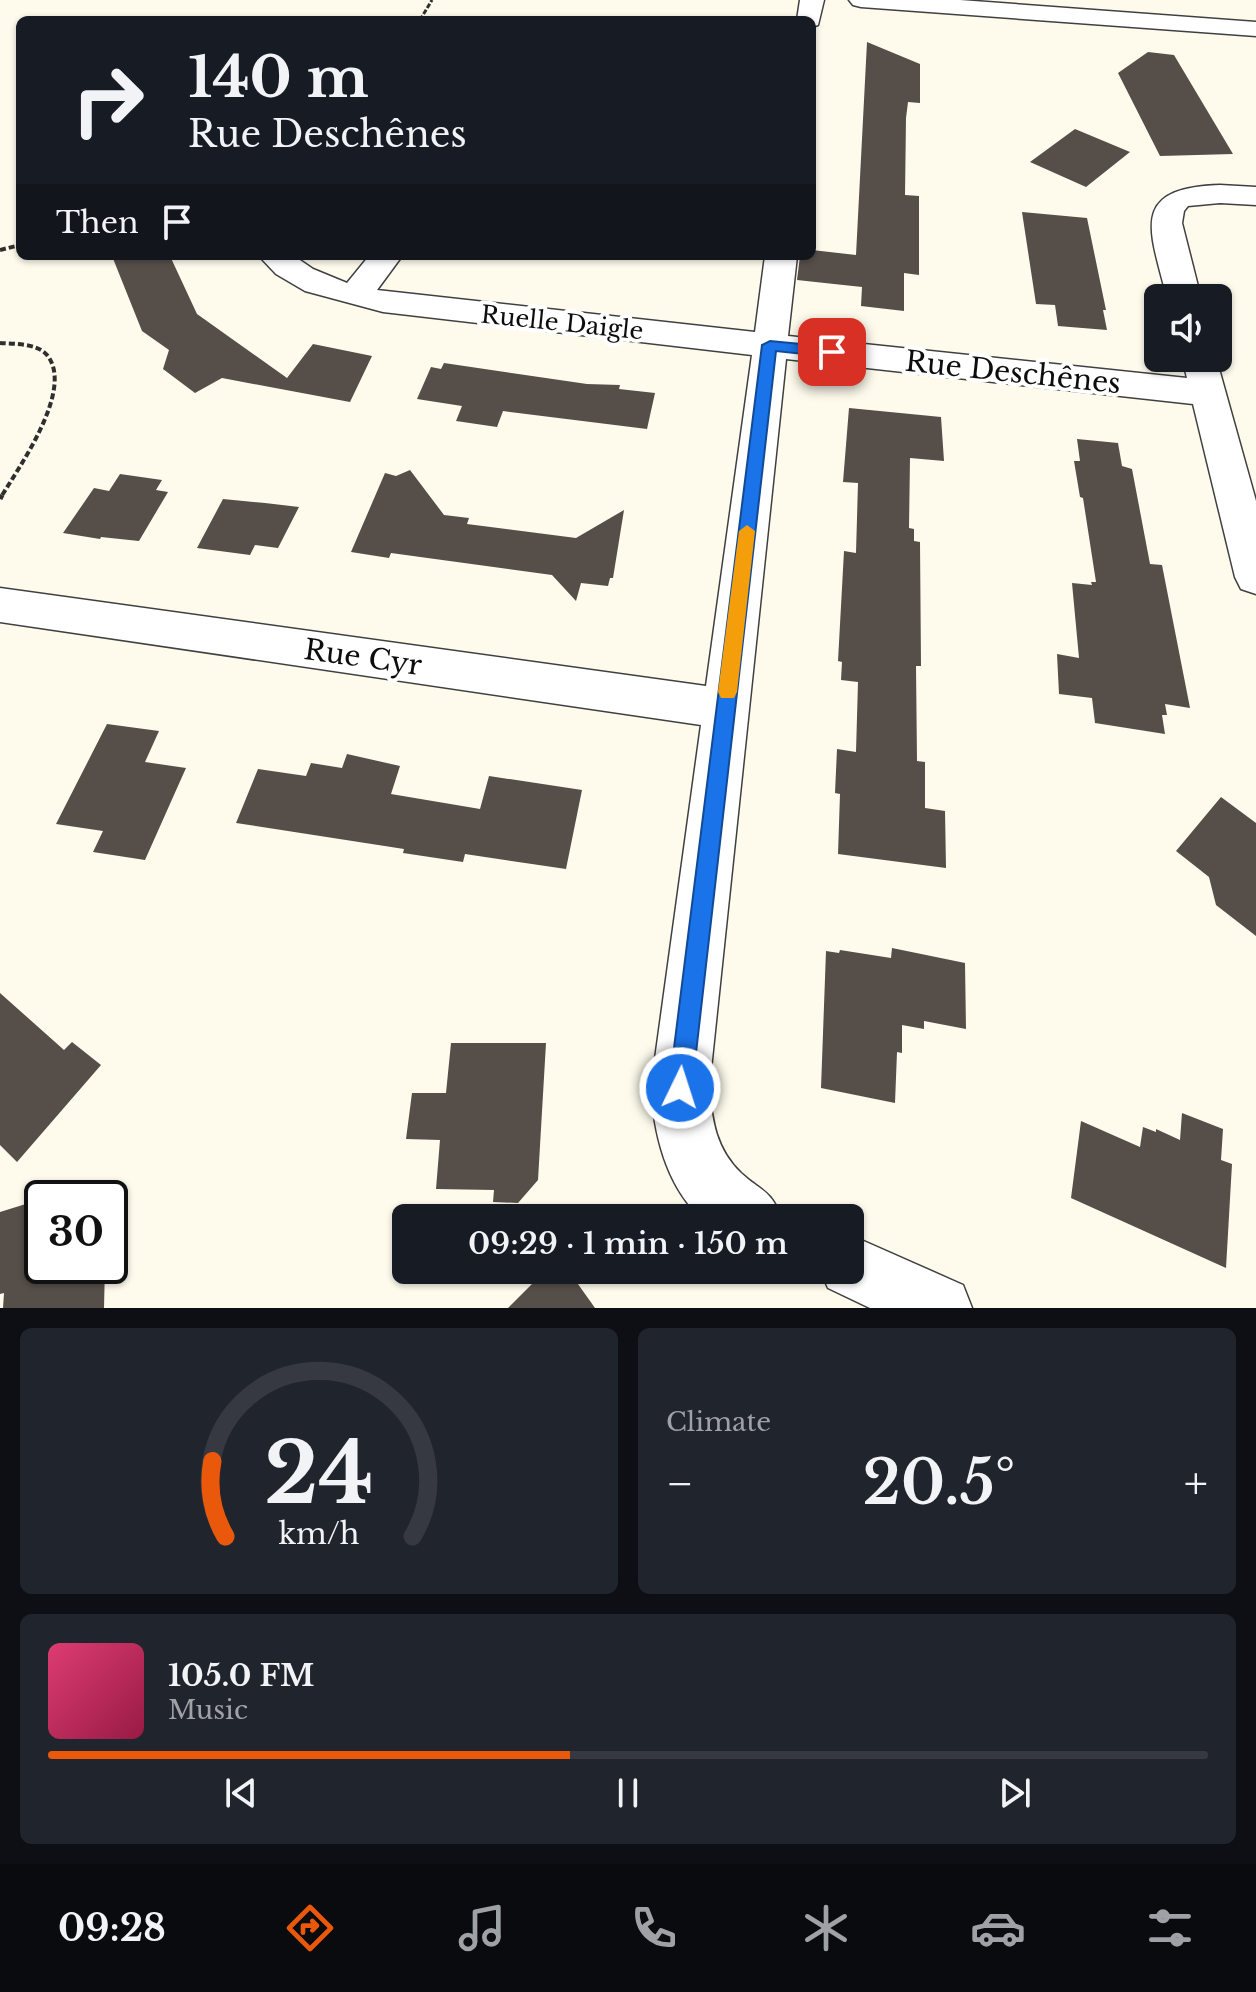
<!DOCTYPE html>
<html lang="en">
<head>
<meta charset="utf-8">
<style>
	body { margin:0; font-family:"Libre Baskerville",serif; background:#20242c; color:#f1f3f6; height:100vh; display:flex; flex-direction:column; font-size:30px; white-space:nowrap }
	* { box-sizing:border-box; margin:0 }
	p { font-size:26px; color:#9ea1a6 }
	.icon { flex:none; width:44px; height:44px; fill:none; stroke:currentColor; stroke-width:2; stroke-linecap:round; stroke-linejoin:round }
	.map { position:relative; height:1308px; overflow:hidden }
	.details { display:flex; flex-direction:column; gap:20px; padding:20px; background:#0d0f14; flex:1 }
	.details>* { flex:none }
	.guide { position:absolute; left:16px; top:16px; width:800px; height:244px; border-radius:12px; box-shadow:0 2px 6px #0004; background:#171b24; color:#f1f3f6; overflow:hidden }
	.controls { position:absolute; left:1144px; top:284px; display:grid; gap:16px }
	.controls a { display:grid; place-items:center; width:88px; height:88px; border-radius:12px; background:#171b24; box-shadow:0 2px 6px #0004; font-size:40px }
	.speed { position:absolute; left:24px; top:1180px; display:flex; gap:16px; font-size:40px; font-weight:700; text-align:center }
	.speed>* { display:grid; place-content:center; width:104px; height:104px; border-radius:50%; background:#171b24; box-shadow:0 2px 6px #0004; line-height:1 }
	.speed .limit { border:4px solid #111; border-radius:12px; background:#fff; color:#111 }
	.pin { position:absolute; display:grid; place-items:center; width:68px; height:68px; color:#fff; margin:-34px; border-radius:16px; box-shadow:0 4px 12px #0006 }
	.me { position:absolute; width:88px; margin:-44px; rotate:4deg; stroke-linejoin:round; filter:drop-shadow(0 0 6px #0008) }
	.turn { display:flex; align-items:center; gap:28px; height:168px; padding:0 40px; font-size:36px }
	.turn .icon { width:104px; height:104px; stroke-width:2.5 }
	.turn b { display:block; font-size:56px; line-height:68px }
	.then { display:flex; align-items:center; height:76px; padding:0 40px; background:#0003; gap:16px; font-size:30px }
	.big { font-size:60px; font-weight:600; line-height:1.1 }
	.details .card { flex:1; display:flex; flex-direction:column; justify-content:center; gap:12px; min-width:0; padding:0 28px; border-radius:12px; background:#20242c }
	.details .dial { align-items:center; gap:0 }
	.dial svg { height:208px; overflow:visible; fill:none; stroke:#363941; stroke-width:7; stroke-linecap:round; text-anchor:middle }
	.dial text { fill:#f1f3f6; stroke:none }
	.song { display:flex; align-items:center; gap:24px }
	.cover { width:96px; height:96px; border-radius:12px; background:linear-gradient(135deg,hsl(340 70% 55%),hsl(340 70% 35%)) }
	.played { height:8px; border-radius:4px; background:linear-gradient(90deg,#ea580c 45%,#363941 45%) }
	.keys { display:flex; justify-content:space-around; direction:ltr }
	.heat { display:flex; justify-content:space-between; align-items:center; font-size:44px; direction:ltr }
	.details .tiles { flex:1; display:grid; gap:20px; grid-template-columns:1fr 1fr }
	.card:last-child { grid-column:span 2 }
	.trip { position:absolute; left:392px; top:1204px; width:472px; height:80px; border-radius:12px; background:#171b24; box-shadow:0 2px 6px #0004; font-weight:600; line-height:80px; text-align:center }
	.tab-bar { display:flex; height:128px; justify-content:space-around; align-items:center; background:#090b0e; color:#9ea1a6 }
	.tab-bar .icon { width:56px; height:56px }
	.tab-bar .selected { color:#ea580c }
	.tab-bar b { font-size:36px; color:#f1f3f6 }
	.map>svg:first-child { display:block }
</style>
</head>
<body>
<div class="map">
<svg width="1256" height="1308" viewBox="0 0 1256 1308">
	<rect width="100%" height="100%" fill="#fefbed"/>
	<path fill="#554e49" d="M 867,42 L 920,64 L 920,103 L 908,102 L 906,118 L 905,195 L 919,196 L 919,275 L 904,273 L 904,311 L 861,306 L 862,287 L 797,280 L 800,256 L 812,256 L 812,250 L 856,255 Z
		M 1148,52 L 1174,55 L 1233,154 L 1160,156 L 1118,73 Z
		M 1075,129 L 1130,152 L 1086,187 L 1030,162 Z
		M 1022,212 L 1087,218 L 1106,310 L 1103,310 L 1107,330 L 1058,326 L 1055,305 L 1036,304 Z
		M 112,256 L 170,256 L 197,314 L 287,378 L 313,344 L 372,356 L 350,402 L 222,378 L 195,393 L 163,369 L 169,350 L 142,331 Z
		M 444,363 L 587,384 L 620,385 L 619,389 L 655,393 L 647,429 L 503,411 L 497,427 L 456,421 L 462,406 L 417,399 L 431,367 L 441,369 Z
		M 849,408 L 941,417 L 944,461 L 910,458 L 909,528 L 914,529 L 914,541 L 920,542 L 921,666 L 916,666 L 917,761 L 925,762 L 925,808 L 945,811 L 946,868 L 838,854 L 840,794 L 835,793 L 837,749 L 856,752 L 858,682 L 841,680 L 842,662 L 838,661 L 844,551 L 856,553 L 858,483 L 843,482 Z
		M 1077,439 L 1118,443 L 1122,466 L 1132,469 L 1150,564 L 1162,565 L 1190,708 L 1165,704 L 1167,715 L 1162,715 L 1165,734 L 1095,723 L 1092,698 L 1059,694 L 1057,654 L 1079,658 L 1072,583 L 1092,585 L 1091,582 L 1096,582 L 1083,498 L 1080,497 L 1074,461 L 1080,461 Z
		M 410,470 L 444,515 L 469,518 L 467,524 L 576,538 L 624,510 L 613,578 L 610,578 L 608,586 L 581,583 L 576,601 L 552,575 L 391,553 L 389,558 L 351,552 L 385,473 L 396,476 Z
		M 120,474 L 162,480 L 156,490 L 168,492 L 139,541 L 101,537 L 100,539 L 63,533 L 94,488 L 109,491 Z
		M 223,499 L 265,503 L 299,507 L 278,548 L 255,545 L 250,555 L 197,548 Z
		M 107,724 L 159,731 L 145,762 L 186,768 L 145,860 L 93,852 L 103,831 L 56,824 Z
		M 347,754 L 400,766 L 391,794 L 480,809 L 489,776 L 582,790 L 566,869 L 465,854 L 463,862 L 403,853 L 404,849 L 236,823 L 258,769 L 306,776 L 311,763 L 342,768 Z
		M 1221,797 L 1256,823 L 1256,936 L 1216,905 L 1209,877 L 1176,851 Z
		M 892,948 L 965,963 L 966,1029 L 924,1021 L 924,1029 L 902,1025 L 902,1053 L 897,1052 L 895,1103 L 821,1088 L 826,951 L 839,953 L 840,950 L 891,958 Z
		M 0,993 L 64,1050 L 72,1042 L 101,1065 L 17,1162 L 0,1145 Z
		M 451,1043 L 546,1043 L 538,1180 L 518,1203 L 493,1202 L 494,1190 L 436,1189 L 440,1140 L 406,1139 L 412,1093 L 446,1093 Z
		M 1182,1113 L 1223,1129 L 1221,1160 L 1232,1164 L 1226,1268 L 1071,1198 L 1081,1121 L 1140,1147 L 1143,1127 L 1156,1132 L 1156,1129 L 1180,1140 Z
		M 42,1199 L 42,1266 L 105,1266 L 104,1308 L 3,1308 L 4,1293 L 0,1294 L 0,1212 Z
		M 546,1270 L 568,1270 L 595,1308 L 508,1308 Z"/>
	<g fill="none" stroke-linecap="round" stroke-linejoin="round">
		<g stroke="#404040" stroke-width="3">
			<path id="street" d="M 800,0 L 824,0 L 818,25 L 812,27 L 812,20 L 797,20 Z
				M 849,0 L 960,0 L 1256,22 L 1256,36 L 861,7 L 853,5 Z
				M 1220,185 L 1256,187 L 1256,205 L 1220,203 L 1188,206 L 1184,211 L 1182,223 L 1201,298 L 1167,298 C 1150,230 1128,188 1220,185 Z
				M 259,256 L 294,256 L 313,269 L 347,283 L 369,256 L 402,256 L 377,290 L 755,332 L 765,256 L 797,256 L 788,336 L 1187,378 L 1182,358 L 1216,358 L 1256,501 L 1256,594 L 1241,589 L 1235,577 L 1193,404 L 786,359 L 709,1088 C 712,1121 716,1149 741,1173 C 763,1193 769,1188 782,1218 L 701,1218 C 666,1185 654,1134 651,1088 L 701,725 L 0,622 L 0,588 L 706,686 L 752,355 L 383,312 L 305,291 L 276,274 Z
				M 850,1235 L 963,1285 L 972,1308 L 870,1308 L 828,1288 L 820,1270 L 850,1270 Z"/>
		</g>
		<path stroke="#2f2f2f" stroke-width="3" stroke-dasharray="5 2" stroke-linecap="butt" d="M 420,20 L 432,0"/>
		<path stroke="#2f2f2f" stroke-width="4" stroke-dasharray="6 3" stroke-linecap="butt" d="M 0,250 L 20,245
			M 0,343 C 14,344 37,343 47,355 C 75,389 19,467 1,497"/>
		<path stroke="#2f2f2f" stroke-width="5" stroke-dasharray="8 4" stroke-linecap="butt" d="M 0,499 L 2,495"/>
		<use href="#street" fill="#fff" fill-rule="evenodd"/>
	</g>
	<path fill="#1a73e8" stroke="#114b97" stroke-width="2" d="M 770,341 L 832,347 L 839,352 L 832,357 L 776,351 L 692,1088 L 689,1097 L 680,1100 L 672,1097 L 669,1088 L 762,345 Z"/>
	<path fill="#f59e0b" d="M 747,525 L 755,531 L 737,692 L 734,698 L 721,698 L 718,692 L 739,531 Z"/>
	<g text-anchor="middle" stroke-width="8" stroke-linejoin="round" paint-order="stroke">
		<g font-size="24" fill="#0d0d0d" stroke="#fff">
			<text transform="translate(562 323) rotate(6)" y="8">Ruelle Daigle</text>
		</g>
		<g font-size="28" fill="#0d0d0d" stroke="#fff">
			<text transform="translate(1013 372) rotate(6)" y="10">Rue Deschênes</text>
			<text transform="translate(363 657) rotate(8)" y="10">Rue Cyr</text>
		</g>
	</g>
</svg>
<div class="controls">
<a><svg class="icon" aria-label="sound" viewBox="0 0 24 24"><path d="M4 9h4l5-4v14l-5-4H4zM17 9q2 3 0 6"/></svg></a>
</div>
<div class="speed"><div class="limit">30</div></div>
<div class="pin" style="left:832px;top:352px;background:#d93025"><svg class="icon" aria-label="arrive" viewBox="0 0 24 24"><path d="M6 21V4h12l-3 4 3 4H6"/></svg></div>
<svg class="me" style="left:680px;top:1088px" viewBox="-20 -20 40 40"><circle r="17" fill="#1a73e8" stroke="#fff" stroke-width="3"/><path d="M0-11L8 9 0 5-8 9z" fill="#fff"/></svg>
<div class="trip">09:29 · 1 min · 150 m</div>
<div class="guide">
<div class="turn"><svg class="icon" aria-label="right" viewBox="0 0 24 24"><path d="M7 20v-9h11M14 6l5 5-5 5"/></svg><div><b>140 m</b>Rue Deschênes</div></div>
<div class="then">Then<svg class="icon" aria-label="arrive" viewBox="0 0 24 24"><path d="M6 21V4h12l-3 4 3 4H6"/></svg></div>
</div>
</div>
<section class="details">
<div class="tiles">
<div class="card dial"><svg viewBox="0 0 100 80">
<path d="M14 69A42 42 0 1 1 86 69"/>
<path d="M14 69A42 42 0 0 1 9 40" stroke="#ea580c"/>
<text x="50" y="56" font-size="32" font-weight="700">24</text>
<text x="50" y="72" font-size="11">km/h</text>
</svg></div>
<div class="card"><p>Climate</p>
<div class="heat"><a>−</a><b class="big">20.5°</b><a>+</a></div>
</div>
<div class="card">
<div class="song"><i class="cover"></i><div><b>105.0 FM</b><p>Music</p></div></div>
<div class="played"></div>
<div class="keys"><svg class="icon" aria-label="previous" viewBox="0 0 24 24"><path d="M18 5L8 12l10 7zM5 5v14"/></svg><svg class="icon" aria-label="pause" viewBox="0 0 24 24"><path d="M8 5v14M16 5v14"/></svg><svg class="icon" aria-label="next" viewBox="0 0 24 24"><path d="M6 5l10 7-10 7zM19 5v14"/></svg></div>
</div>
</div>
</section>
<nav class="tab-bar">
<b>09:28</b>
<svg class="icon selected" aria-label="directions" viewBox="0 0 24 24"><path d="M12 3l9 9-9 9-9-9zM9 14v-3h6M13 9l2 2-2 2"/></svg>
<svg class="icon" aria-label="music" viewBox="0 0 24 24"><path d="M9 18V5l10-2v13"/><circle cx="6" cy="18" r="3"/><circle cx="16" cy="16" r="3"/></svg>
<svg class="icon" aria-label="phone" viewBox="0 0 24 24"><path d="M5 4h4l2 5-3 2q2 4 5 5l2-3 5 2v4C11 20 4 13 5 4z"/></svg>
<svg class="icon" aria-label="climate" viewBox="0 0 24 24"><path d="M12 3v18M4 7l16 10M4 17L20 7"/></svg>
<svg class="icon" aria-label="car" viewBox="0 0 24 24"><path d="M5 17H2v-5l4-1 3-4h7l3 4 3 1v5h-3M9 17h6M6 11h13"/><circle cx="7" cy="17" r="2"/><circle cx="17" cy="17" r="2"/></svg>
<svg class="icon" aria-label="filters" viewBox="0 0 24 24"><path d="M4 7h16M4 17h16"/><circle cx="9" cy="7" r="2"/><circle cx="15" cy="17" r="2"/></svg>
</nav>
</body>
</html>
